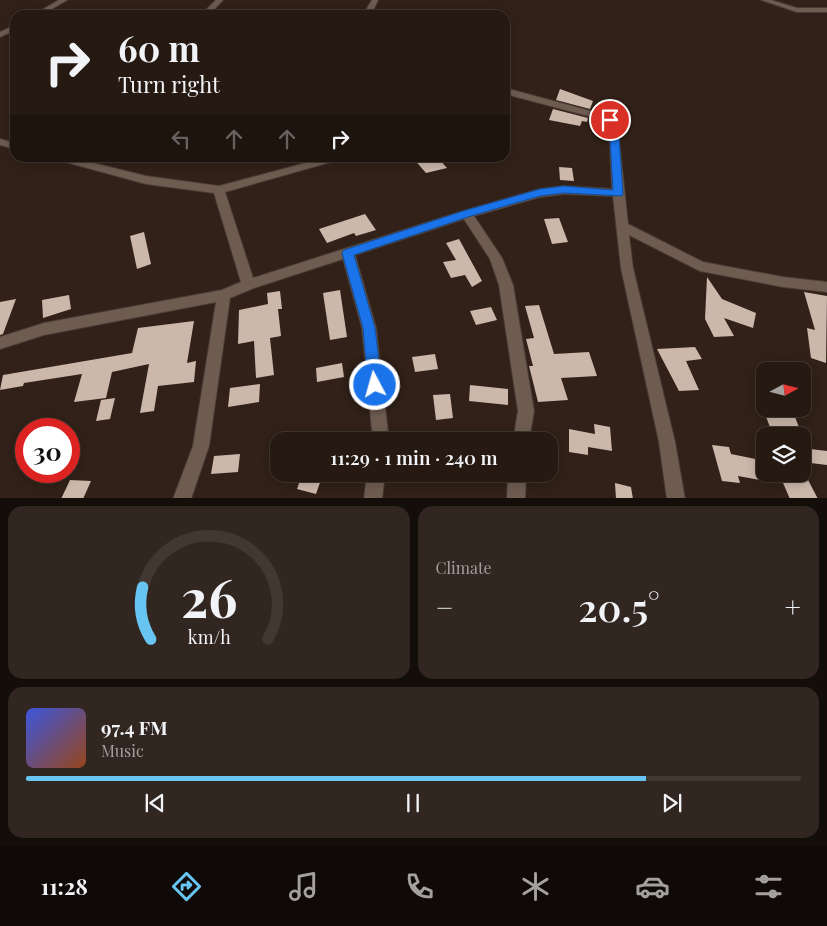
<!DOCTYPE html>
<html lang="en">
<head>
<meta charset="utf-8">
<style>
	body { margin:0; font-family:"Playfair Display",serif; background:#312620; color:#f1f3f6; height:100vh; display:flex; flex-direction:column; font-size:19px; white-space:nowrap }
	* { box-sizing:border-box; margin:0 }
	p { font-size:16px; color:#a3a09f }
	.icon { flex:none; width:28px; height:28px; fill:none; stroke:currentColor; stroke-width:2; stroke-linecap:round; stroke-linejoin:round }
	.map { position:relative; height:498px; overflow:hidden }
	.details { display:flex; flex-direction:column; gap:8px; padding:8px; background:#140e0a; flex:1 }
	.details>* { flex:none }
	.banner { position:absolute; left:10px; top:10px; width:500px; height:152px; border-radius:15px; box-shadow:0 2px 12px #0003,0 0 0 1px #423832; background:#251912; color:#f1f3f6; overflow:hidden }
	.needle { width:32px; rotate:83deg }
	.fabs { position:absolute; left:756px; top:362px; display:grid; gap:10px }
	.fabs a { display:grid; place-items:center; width:55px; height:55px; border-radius:10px; background:#251912; box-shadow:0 2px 12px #0003,0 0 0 1px #423832; font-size:25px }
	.speed { position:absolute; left:15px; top:418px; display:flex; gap:10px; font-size:25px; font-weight:700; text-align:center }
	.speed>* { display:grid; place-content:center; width:65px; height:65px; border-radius:50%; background:#251912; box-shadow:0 2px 12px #0003,0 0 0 1px #423832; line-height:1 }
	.speed .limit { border:8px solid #d22; background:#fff; color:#111 }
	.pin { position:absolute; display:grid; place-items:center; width:42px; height:42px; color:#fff; margin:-21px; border:2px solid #fff; border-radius:50%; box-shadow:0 1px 5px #0007 }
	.me { position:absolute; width:55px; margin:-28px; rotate:354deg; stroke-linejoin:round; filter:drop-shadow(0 0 4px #0008) }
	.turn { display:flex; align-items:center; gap:18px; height:105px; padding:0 25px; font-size:22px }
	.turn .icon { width:65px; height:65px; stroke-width:2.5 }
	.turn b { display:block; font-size:35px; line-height:42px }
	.lanes { display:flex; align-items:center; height:48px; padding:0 25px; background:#0003; justify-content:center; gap:25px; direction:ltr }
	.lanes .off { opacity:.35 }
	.big { font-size:38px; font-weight:600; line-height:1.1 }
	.details .card { flex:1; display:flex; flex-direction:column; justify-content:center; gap:8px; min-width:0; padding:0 18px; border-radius:15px; background:#312620 }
	.details .dial { align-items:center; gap:0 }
	.dial svg { height:130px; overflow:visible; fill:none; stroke:#423832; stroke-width:7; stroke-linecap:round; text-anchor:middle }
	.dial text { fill:#f1f3f6; stroke:none }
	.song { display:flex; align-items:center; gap:15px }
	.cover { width:60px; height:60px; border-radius:8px; background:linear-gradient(135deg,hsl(230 70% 55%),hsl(20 70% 35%)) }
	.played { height:5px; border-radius:2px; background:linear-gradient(90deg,#68c4f0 80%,#423832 80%) }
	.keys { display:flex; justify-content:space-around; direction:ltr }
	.heat { display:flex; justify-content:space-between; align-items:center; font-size:28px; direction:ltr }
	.details .tiles { flex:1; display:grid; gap:8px; grid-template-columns:1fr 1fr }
	.card:last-child { grid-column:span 2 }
	.trip { position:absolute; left:270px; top:432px; width:288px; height:50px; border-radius:15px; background:#251912; box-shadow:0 2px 12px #0003,0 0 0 1px #423832; font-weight:600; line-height:50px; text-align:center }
	.tabs { display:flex; height:80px; justify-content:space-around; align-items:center; background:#0f0a07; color:#a3a09f }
	.tabs .icon { width:35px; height:35px }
	.tabs .active { color:#68c4f0 }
	.tabs b { font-size:22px; color:#f1f3f6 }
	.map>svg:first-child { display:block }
</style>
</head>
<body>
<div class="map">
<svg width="827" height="499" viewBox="0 0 827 499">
	<rect width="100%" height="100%" fill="#312118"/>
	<path fill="#ccb7ab" d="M 560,89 L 593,101 L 590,109 L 556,100 Z
		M 553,109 L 588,118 L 587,122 L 582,121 L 580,126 L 549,120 Z
		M 413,158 L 438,158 L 447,168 L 426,173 Z
		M 559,167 L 572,168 L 574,181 L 560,180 Z
		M 365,214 L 376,230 L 356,236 L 354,233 L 327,243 L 319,229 Z
		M 559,218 L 568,242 L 552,244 L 544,219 Z
		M 144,232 L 151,264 L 137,269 L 130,236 Z
		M 459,239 L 482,281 L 472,287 L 465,275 L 451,278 L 443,262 L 456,260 L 446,243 Z
		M 707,277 L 722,299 L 756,313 L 753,328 L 724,318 L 734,336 L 714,337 L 705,319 Z
		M 340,290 L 347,337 L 330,340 L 323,293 Z
		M 280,291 L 282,309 L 278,309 L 281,336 L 270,338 L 274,375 L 256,378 L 254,341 L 238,344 L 239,310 L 268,304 L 267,293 Z
		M 804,292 L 827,296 L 826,363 L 811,358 L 807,328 L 815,330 Z
		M 69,295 L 71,309 L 43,318 L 42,300 Z
		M 16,299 L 3,334 L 0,335 L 0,302 Z
		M 539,305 L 554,354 L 589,352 L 597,376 L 561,378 L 568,400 L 538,402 L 529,366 L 533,366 L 526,339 L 534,338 L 525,306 Z
		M 491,307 L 497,320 L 476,325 L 470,311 Z
		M 194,321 L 187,363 L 196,361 L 194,382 L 158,386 L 154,411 L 140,413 L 149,364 L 112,372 L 106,398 L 74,402 L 82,374 L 24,383 L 23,386 L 0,390 L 3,375 L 132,353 L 138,328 Z
		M 695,347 L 702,359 L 686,361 L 699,390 L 679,391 L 657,349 Z
		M 435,354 L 438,369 L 415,372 L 412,357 Z
		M 342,363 L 344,377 L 317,382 L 316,368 Z
		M 260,384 L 259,402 L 228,407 L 230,388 Z
		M 470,385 L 508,389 L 508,405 L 469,401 Z
		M 450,394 L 453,418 L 436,420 L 433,395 Z
		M 115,398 L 110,419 L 96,421 L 101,400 Z
		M 763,409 L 792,409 L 800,430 L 770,427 Z
		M 594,424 L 610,427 L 612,451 L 588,447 L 588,455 L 569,452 L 569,429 L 595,434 Z
		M 712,445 L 729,447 L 731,454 L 765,461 L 765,481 L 738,476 L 740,483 L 722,481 Z
		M 802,448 L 827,451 L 827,465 L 802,462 Z
		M 240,454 L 238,472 L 211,474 L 214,456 Z
		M 302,474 L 323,474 L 316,494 L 297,489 Z
		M 780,476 L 806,476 L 818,499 L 790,499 Z
		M 70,480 L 91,481 L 83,499 L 61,499 Z
		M 615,483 L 631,487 L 633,499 L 616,499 Z"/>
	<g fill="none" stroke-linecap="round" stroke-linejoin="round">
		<g stroke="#483b35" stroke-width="2">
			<path id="minor" d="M 59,0 L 67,0 L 42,15 L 33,15 Z
				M 216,0 L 223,0 L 209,15 L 201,15 Z
				M 372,0 L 378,0 L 371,15 L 363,15 Z
				M 761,0 L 771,0 L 797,8 L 827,8 L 827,12 L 797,12 Z
				M 15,25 L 15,30 L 0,37 L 0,32 Z
				M 505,88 L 613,117 L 617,121 L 628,224 L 703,262 L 783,277 L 827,282 L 827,292 L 783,287 L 700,271 L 629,235 L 633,268 L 675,442 L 685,499 L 667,499 L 659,442 L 621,268 L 613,196 L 564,194 L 540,197 L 474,216 L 502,258 L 513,285 L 534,411 L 529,441 L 513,441 L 518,411 L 499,285 L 490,259 L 464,219 L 355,255 L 376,328 L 389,441 L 373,441 L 362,328 L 343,259 L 254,288 L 230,298 L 209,446 L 191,499 L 173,499 L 193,446 L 216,302 L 44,335 L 0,349 L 0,337 L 44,323 L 222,290 L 241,282 L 214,193 L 146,184 L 58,160 L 57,158 L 73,158 L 146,176 L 219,186 L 324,158 L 339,158 L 338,160 L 225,192 L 253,278 L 463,211 L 540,189 L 564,186 L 612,189 L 609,124 L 607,121 L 505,94 Z
				M 0,139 L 15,143 L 15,149 L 0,145 Z
				M 367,474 L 385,474 L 382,499 L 364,499 Z
				M 508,474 L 526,474 L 525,499 L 507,499 Z"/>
		</g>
		<use href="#minor" fill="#6e5c51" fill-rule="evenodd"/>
	</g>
	<path fill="#1a73e8" stroke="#114b97" d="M 610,117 L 618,123 L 623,193 L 622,196 L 564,193 L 540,196 L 471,216 L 354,255 L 375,328 L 382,385 L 380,389 L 375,391 L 370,389 L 368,385 L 363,328 L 342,253 L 344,250 L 463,211 L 540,189 L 564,186 L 613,190 L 609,123 L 606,120 Z"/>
</svg>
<div class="fabs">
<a><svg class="needle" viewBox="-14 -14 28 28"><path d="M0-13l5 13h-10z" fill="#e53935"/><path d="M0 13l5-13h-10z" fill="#a3a09f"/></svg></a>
<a><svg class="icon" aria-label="layers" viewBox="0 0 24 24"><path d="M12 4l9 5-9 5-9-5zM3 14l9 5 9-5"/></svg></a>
</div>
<div class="speed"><div class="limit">30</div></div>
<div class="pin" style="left:610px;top:120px;background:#d93025"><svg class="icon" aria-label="arrive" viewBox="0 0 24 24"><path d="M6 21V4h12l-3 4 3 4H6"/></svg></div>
<svg class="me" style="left:375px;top:385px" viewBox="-20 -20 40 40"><circle r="17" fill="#1a73e8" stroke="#fff" stroke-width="3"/><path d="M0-11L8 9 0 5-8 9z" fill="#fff"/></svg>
<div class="trip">11:29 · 1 min · 240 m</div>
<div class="banner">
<div class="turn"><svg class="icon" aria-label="right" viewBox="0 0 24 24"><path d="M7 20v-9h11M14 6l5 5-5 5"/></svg><div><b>60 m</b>Turn right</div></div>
<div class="lanes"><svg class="icon off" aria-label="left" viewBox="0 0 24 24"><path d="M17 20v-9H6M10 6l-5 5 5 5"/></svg><svg class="icon off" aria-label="ahead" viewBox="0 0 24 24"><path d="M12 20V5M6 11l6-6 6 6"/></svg><svg class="icon off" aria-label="ahead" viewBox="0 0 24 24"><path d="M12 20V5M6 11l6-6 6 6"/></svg><svg class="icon" aria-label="right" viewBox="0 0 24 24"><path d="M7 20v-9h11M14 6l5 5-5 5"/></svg></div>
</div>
</div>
<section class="details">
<div class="tiles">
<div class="card dial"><svg viewBox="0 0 100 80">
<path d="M14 69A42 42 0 1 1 86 69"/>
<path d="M14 69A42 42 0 0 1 9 37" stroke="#68c4f0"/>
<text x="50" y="56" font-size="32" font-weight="700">26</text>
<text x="50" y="72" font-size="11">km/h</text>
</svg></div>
<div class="card"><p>Climate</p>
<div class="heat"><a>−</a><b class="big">20.5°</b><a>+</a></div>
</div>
<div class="card">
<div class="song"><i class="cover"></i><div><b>97.4 FM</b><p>Music</p></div></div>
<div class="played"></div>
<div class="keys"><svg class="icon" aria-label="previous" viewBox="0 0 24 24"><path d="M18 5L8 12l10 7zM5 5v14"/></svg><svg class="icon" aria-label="pause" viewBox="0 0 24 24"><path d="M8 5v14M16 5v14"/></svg><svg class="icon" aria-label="next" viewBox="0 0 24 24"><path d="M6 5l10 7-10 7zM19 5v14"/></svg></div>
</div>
</div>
</section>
<nav class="tabs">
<b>11:28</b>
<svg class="icon active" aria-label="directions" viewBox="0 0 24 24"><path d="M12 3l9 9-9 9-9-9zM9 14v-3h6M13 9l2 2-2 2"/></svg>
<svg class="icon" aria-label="music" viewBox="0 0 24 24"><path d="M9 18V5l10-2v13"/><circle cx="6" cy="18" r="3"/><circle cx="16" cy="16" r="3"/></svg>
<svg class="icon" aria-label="phone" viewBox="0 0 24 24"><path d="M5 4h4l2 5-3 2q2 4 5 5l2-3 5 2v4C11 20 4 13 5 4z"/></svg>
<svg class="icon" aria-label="climate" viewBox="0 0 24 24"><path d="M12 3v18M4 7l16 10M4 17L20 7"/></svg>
<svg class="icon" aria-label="car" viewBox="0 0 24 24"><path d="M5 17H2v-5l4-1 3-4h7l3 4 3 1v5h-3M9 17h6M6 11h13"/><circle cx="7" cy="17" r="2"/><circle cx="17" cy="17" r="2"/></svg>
<svg class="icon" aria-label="filters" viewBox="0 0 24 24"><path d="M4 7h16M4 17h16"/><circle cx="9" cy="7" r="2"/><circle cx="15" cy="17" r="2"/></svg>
</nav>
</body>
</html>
